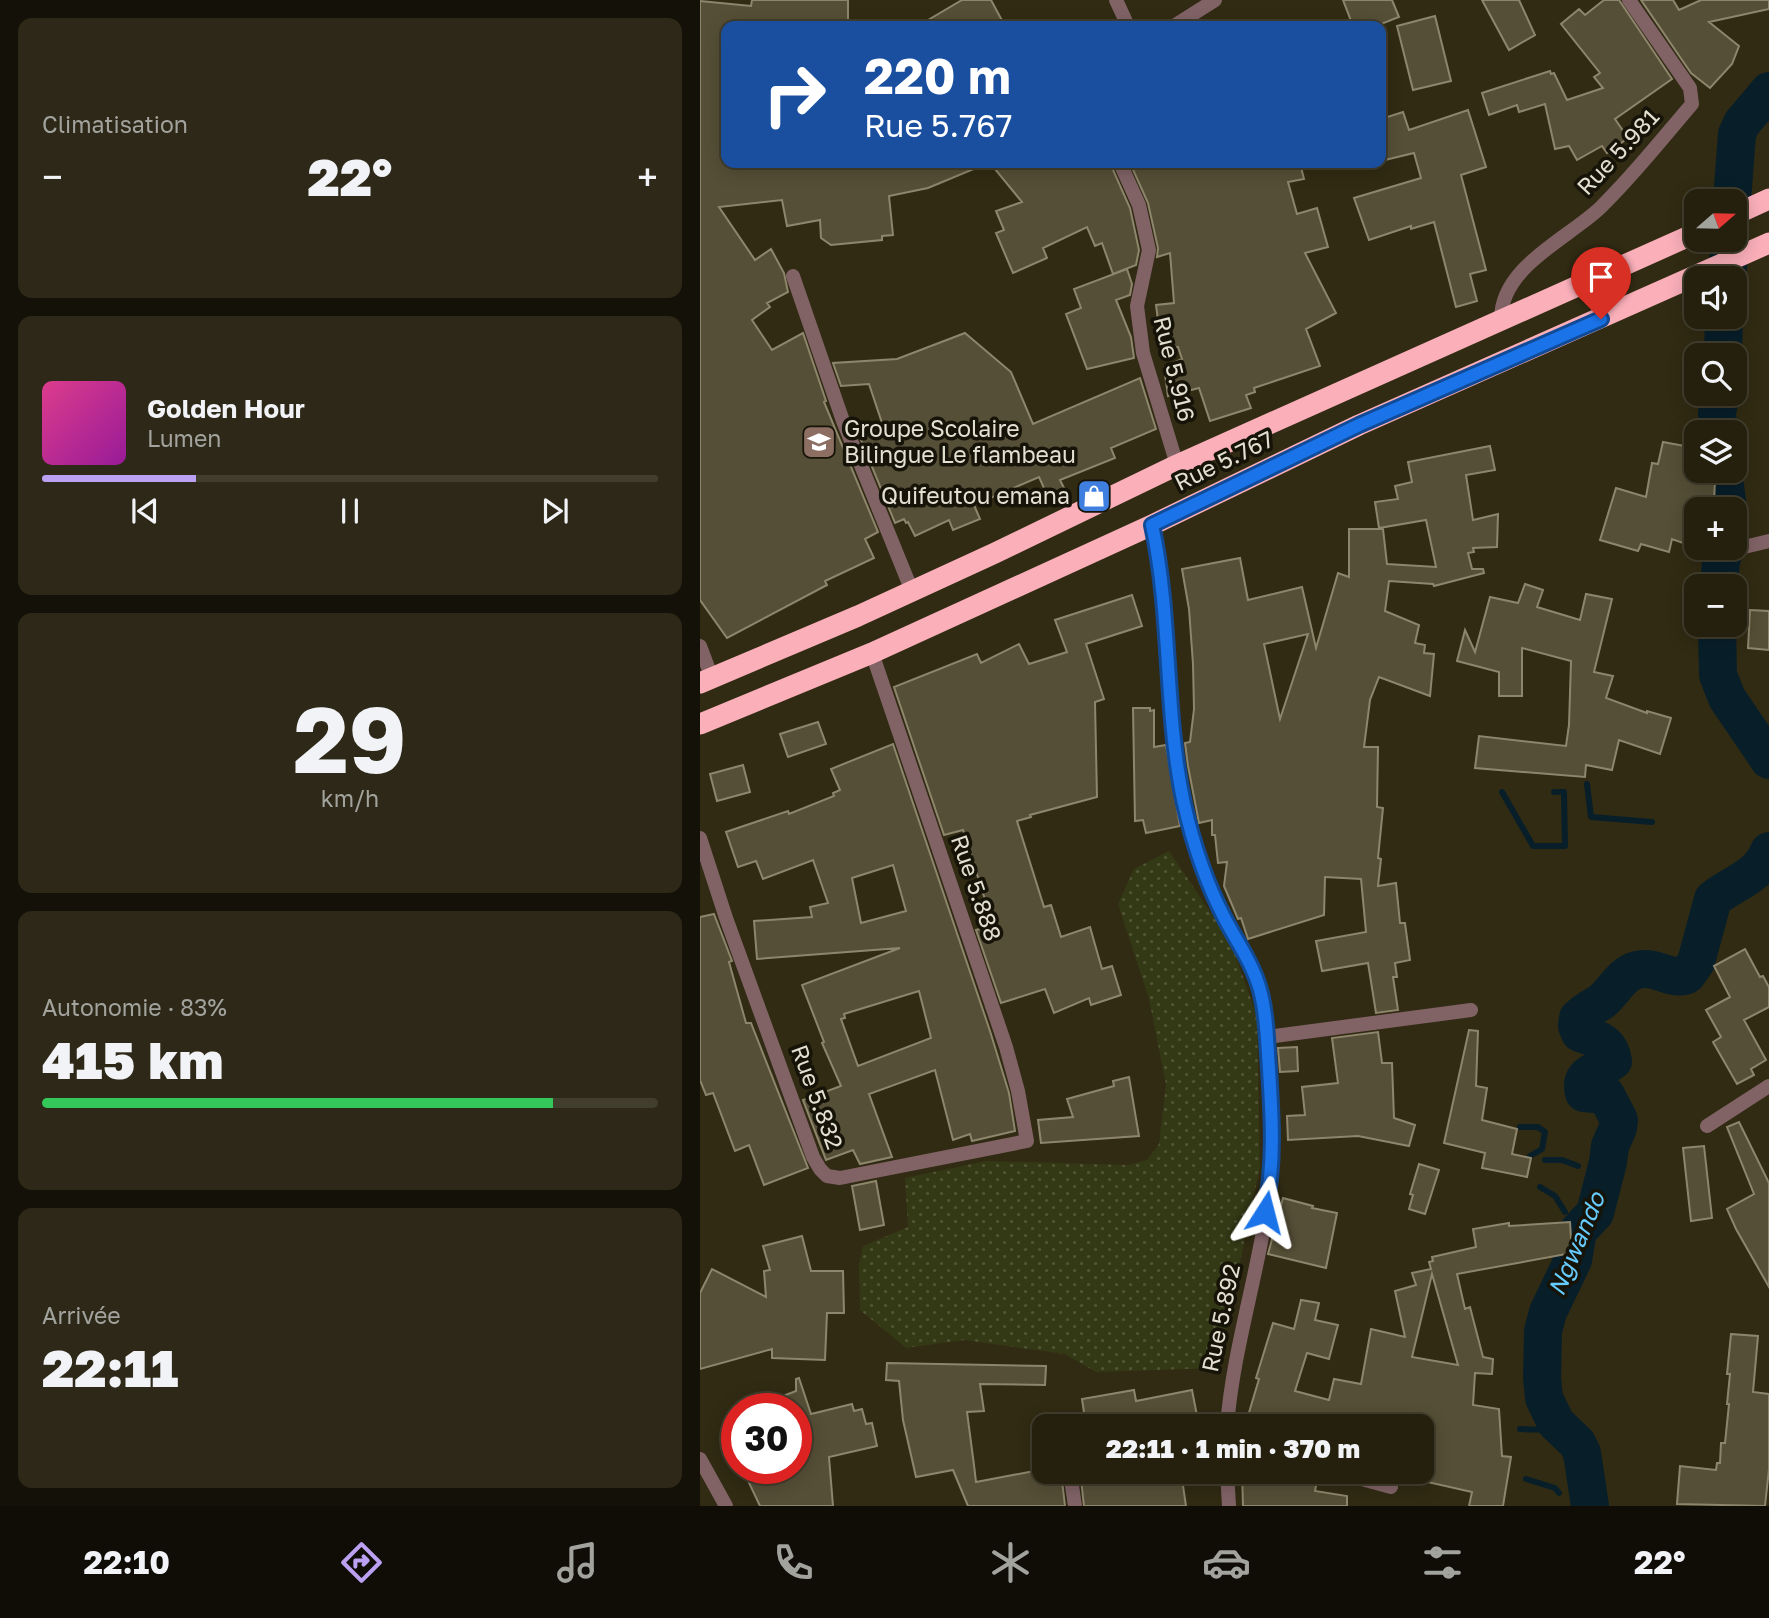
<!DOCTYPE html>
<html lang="fr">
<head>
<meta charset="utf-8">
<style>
	body { margin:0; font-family:"Golos Text",sans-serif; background:#2d2817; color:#f1f3f6; height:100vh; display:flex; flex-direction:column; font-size:26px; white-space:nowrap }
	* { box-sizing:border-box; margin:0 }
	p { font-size:23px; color:#a3a39e }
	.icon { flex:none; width:38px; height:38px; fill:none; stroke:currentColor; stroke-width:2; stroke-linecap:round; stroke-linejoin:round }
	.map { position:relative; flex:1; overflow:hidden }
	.panel { display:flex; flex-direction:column; gap:18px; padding:18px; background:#141208; width:700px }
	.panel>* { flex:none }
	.guide { position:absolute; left:21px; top:21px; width:665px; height:147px; border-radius:14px; box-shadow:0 4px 18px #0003,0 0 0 2px #423e2e; background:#1a4fa0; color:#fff; overflow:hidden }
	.needle { width:46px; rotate:70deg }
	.tools { position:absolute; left:984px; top:189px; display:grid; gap:14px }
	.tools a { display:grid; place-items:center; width:63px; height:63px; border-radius:14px; background:#25200e; box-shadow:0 4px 18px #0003,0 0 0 2px #423e2e; font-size:35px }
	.speed { position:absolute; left:21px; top:1393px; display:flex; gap:14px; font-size:35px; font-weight:700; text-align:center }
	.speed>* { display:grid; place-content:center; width:91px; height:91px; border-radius:50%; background:#25200e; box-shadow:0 4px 18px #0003,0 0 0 2px #423e2e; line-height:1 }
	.speed .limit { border:10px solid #d22; background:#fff; color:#111 }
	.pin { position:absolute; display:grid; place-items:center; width:60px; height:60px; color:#fff; margin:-72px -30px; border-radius:50% 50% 50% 0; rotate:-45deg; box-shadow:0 0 7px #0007 }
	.pin .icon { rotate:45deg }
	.me { position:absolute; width:77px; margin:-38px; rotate:9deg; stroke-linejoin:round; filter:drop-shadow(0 0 5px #0008) }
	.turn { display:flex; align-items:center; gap:24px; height:147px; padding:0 28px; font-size:32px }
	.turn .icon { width:91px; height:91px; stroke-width:2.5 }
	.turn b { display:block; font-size:49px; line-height:60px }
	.big { font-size:52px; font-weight:800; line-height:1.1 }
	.panel .tile { flex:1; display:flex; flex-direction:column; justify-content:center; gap:10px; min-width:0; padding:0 24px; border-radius:14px; background:#2d2817 }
	.panel .dial { align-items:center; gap:0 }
	.dial b { font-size:91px; line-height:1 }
	.song { display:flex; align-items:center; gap:21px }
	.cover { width:84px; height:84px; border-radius:10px; background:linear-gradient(135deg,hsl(330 70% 55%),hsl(300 70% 35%)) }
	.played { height:7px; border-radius:4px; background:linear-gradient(90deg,#bca0f2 25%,#423e2e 25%) }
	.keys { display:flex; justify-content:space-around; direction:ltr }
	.heat { display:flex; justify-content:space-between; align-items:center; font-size:38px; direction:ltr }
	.charge { height:10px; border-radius:5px; background:linear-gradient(90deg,#34c759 83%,#423e2e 0) }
	.trip { position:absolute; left:332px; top:1414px; width:402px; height:70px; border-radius:14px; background:#25200e; box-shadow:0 4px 18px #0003,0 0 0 2px #423e2e; font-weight:800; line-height:70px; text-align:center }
	.dock { display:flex; height:112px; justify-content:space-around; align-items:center; background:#0f0d06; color:#a3a39e }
	.dock .icon { width:49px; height:49px }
	.dock .active { color:#bca0f2 }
	.dock b { font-size:32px; color:#f1f3f6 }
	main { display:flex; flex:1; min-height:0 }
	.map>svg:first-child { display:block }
</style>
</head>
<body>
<main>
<section class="panel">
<div class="tile"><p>Climatisation</p>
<div class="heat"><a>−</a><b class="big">22°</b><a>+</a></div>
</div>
<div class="tile">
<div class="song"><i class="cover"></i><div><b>Golden Hour</b><p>Lumen</p></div></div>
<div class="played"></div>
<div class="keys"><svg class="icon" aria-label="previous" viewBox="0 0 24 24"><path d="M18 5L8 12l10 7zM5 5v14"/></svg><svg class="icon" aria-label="pause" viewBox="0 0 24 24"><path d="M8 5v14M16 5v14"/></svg><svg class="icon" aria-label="next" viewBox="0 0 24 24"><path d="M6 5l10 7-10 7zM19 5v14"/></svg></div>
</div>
<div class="tile dial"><b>29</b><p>km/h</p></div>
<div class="tile"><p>Autonomie · 83%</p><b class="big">415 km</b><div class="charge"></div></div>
<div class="tile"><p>Arrivée</p><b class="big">22:11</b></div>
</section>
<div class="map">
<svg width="1069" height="1506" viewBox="0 0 1069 1506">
	<defs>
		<pattern id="grass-dots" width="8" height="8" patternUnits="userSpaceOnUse" patternTransform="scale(1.75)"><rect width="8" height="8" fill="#343915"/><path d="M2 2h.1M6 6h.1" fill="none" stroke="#515536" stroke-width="1.8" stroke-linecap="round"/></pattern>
	</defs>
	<rect width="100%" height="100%" fill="#312b13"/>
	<path fill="url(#grass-dots)" d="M 469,851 L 530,941 L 557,1016 L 560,1167 L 518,1368 L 396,1372 L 365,1354 L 264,1340 L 206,1348 L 160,1310 L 159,1265 L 163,1246 L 208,1227 L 205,1178 L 286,1161 L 428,1165 L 447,1160 L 459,1144 L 466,1084 L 449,999 L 418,904 L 434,869 Z"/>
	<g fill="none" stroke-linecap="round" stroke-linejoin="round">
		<path stroke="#081f2a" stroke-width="6" d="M 887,784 L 891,817 L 952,822
			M 802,792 L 833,846 L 865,846 L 864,792 L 854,792
			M 820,1127 L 838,1127 L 845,1132 L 842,1149 L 830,1156
			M 845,1160 L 862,1160 L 878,1166
			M 840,1187 L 855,1196 L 865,1212
			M 820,1429 L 848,1430 L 853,1433
			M 826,1479 L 855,1488 L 859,1493"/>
		<path stroke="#081f2a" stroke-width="38" d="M 1032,201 L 1037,134 L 1042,123 L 1069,91
			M 1027,278 L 1030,240
			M 1023,355 L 1024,317
			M 1019,432 L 1017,414 L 1020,394
			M 1023,471 L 1028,509
			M 1019,586 L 1021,561 L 1025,548
			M 1017,625 L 1018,675 L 1027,698 L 1069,760
			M 890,1506 L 882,1453 L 877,1443 L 856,1423 L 844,1398 L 842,1378 L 843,1331 L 848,1312 L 873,1260 L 878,1231 L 895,1213 L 908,1162 L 910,1146 L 918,1128 L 919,1120 L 906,1095 L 884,1093 C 878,1071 900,1071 913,1061 C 910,1041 897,1039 880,1033 L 877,1026 L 878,1018 C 885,1011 893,1007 901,1002 C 915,991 923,969 944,969 C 959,968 974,981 987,975 L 996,962 L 1013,899 C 1033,883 1059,877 1069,851"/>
	</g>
	<path fill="#564f37" stroke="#8e866c" stroke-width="2" fill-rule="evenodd" d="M 52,0 L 148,0 L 148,26 L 26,26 L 26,163 L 288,163 L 228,188 L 189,196 L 193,235 L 182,236 L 182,240 L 131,245 L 121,238 L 120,220 L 87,226 L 82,200 L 19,207 L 55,260 L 71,249 L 84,273 L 88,292 L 67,303 L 70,307 L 52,320 L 72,350 L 103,333 L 126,401 L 124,402 L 178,532 L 165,539 L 174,558 L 125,581 L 127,585 L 27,638 L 0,600 L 0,1 L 51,6 Z
		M 262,0 L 291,0 L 305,26 L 218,26 Z
		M 643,0 L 692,0 L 699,17 L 676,26 L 653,26 Z
		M 782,0 L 819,0 L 835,35 L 809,50 Z
		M 904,0 L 919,0 L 972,79 L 915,119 L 928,138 L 907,153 L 902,146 L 877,160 L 869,146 L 855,149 L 845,104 L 819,112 L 817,105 L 789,115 L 782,93 L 850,71 L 851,74 L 854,73 L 867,100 L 903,88 L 894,77 L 900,73 L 861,24 L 879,9 L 885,15 Z
		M 941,0 L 973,0 L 979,10 L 1001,0 L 1069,0 L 1069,9 L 1009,22 L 1039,46 L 1032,64 L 1010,88 L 991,73 Z
		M 735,16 L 751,81 L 713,90 L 697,26 Z
		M 768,110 L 786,167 L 761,175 L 786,270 L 770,274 L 777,301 L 756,307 L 734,222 L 711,229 L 711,226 L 669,240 L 654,198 L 721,178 L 714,153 L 681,161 L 681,119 L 703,112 L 709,130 Z
		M 290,163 L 410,163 L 430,208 L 439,250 L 436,265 L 413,274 L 402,243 L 395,246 L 387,227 L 343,248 L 347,258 L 313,273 L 296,233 L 304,230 L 296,211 L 322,202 Z
		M 430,163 L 600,163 L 604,179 L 588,182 L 597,214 L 617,208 L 628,247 L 605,253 L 636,313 L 606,329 L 620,366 L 554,388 L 555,392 L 546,395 L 551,408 L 510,421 L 499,388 L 468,396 L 464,367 L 482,359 L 478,347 L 462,351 L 456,305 L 474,303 L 470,253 L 457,257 L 458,248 L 448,203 Z
		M 427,269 L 432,284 L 430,295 L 416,300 L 431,337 L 434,358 L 387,369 L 366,314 L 381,308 L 374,289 Z
		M 265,333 L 311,372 L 333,424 L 440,378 L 456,429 L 411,448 L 415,458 L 360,480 L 365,490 L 348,497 L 339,477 L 274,505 L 280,519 L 253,530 L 249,520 L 215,536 L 208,522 L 206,523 L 204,519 L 195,523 L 159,435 L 183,426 L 169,384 L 141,386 L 133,363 L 197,359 Z
		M 963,442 L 996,448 L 996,480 L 1015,481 L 1014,502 L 998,501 L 983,543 L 972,539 L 969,552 L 941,544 L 938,551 L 900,540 L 916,488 L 946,497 L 952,463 L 958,464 Z
		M 790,446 L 795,470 L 766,475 L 773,520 L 798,514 L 797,547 L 773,548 L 774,552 L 768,553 L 772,569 L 783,569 L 784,573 L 734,586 L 733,584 L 689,581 L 685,611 L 719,625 L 715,643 L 725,645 L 724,653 L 734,654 L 730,696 L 679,677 L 670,700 L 664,747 L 678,747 L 677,807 L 683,808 L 678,858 L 681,859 L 678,886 L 696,883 L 700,923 L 705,923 L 710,960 L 695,963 L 697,977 L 693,977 L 698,1010 L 676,1013 L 668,963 L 622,971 L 616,941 L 666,932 L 661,879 L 625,877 L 624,915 L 548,939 L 541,918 L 538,919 L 524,886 L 527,862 L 518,863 L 515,835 L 512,835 L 512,820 L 499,823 L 488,766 L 485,743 L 490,742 L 494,709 L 493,664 L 489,609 L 482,569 L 540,558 L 548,600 L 602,587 L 616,648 L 638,573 L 649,577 L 649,529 L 683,529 L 687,564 L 736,567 L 726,520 L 679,528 L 675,502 L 698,499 L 695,486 L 712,482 L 708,462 ZM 608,634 L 580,719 L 564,644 Z
		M 825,584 L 843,590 L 837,607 L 880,620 L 886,594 L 912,599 L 894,672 L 913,676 L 906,698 L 947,713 L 947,711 L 971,718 L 960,754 L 919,740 L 912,770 L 886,765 L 885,777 L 775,768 L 779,736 L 866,746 L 869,725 L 871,661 L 822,648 L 822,696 L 799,696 L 799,672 L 757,661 L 765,630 L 775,652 L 790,597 L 818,603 Z
		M 432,595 L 442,626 L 386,644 L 404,699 L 395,702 L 397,797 L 330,815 L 331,817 L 317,821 L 344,907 L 351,905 L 361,937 L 390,927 L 402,969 L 412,966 L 421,995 L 391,1005 L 389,998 L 354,1013 L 345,989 L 301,1003 L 276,930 L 293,925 L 263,830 L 244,835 L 194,687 L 277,654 L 281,663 L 319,644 L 329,664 L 367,652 L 355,620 Z
		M 1050,610 L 1069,611 L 1069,650 L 1048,648 Z
		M 433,708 L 450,708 L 450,711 L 454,710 L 454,747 L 466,745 L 480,826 L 446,833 L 443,820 L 435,821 Z
		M 118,722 L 126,744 L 88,757 L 80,734 Z
		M 193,744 L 290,1031 L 309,1093 L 315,1131 L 272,1141 L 270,1134 L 253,1140 L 235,1070 L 169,1094 L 192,1157 L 160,1164 L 153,1150 L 126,1160 L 103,1100 L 141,1086 L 122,1043 L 124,1042 L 102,985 L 200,948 L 57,959 L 54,921 L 112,917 L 110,907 L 128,903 L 113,860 L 63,879 L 56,861 L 38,867 L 26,832 L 88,811 L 89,814 L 134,796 L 133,793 L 140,790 L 131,769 ZM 193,865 L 206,911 L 161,923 L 152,878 ZM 219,991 L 231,1038 L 158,1066 L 141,1019 L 145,1018 L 144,1014 Z
		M 43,765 L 50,792 L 17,801 L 10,774 Z
		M 14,914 L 32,961 L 29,962 L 46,1023 L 51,1023 L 108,1168 L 64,1185 L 49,1145 L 35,1151 L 13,1093 L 6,1095 L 0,1080 L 0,917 Z
		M 1045,949 L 1060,977 L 1063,976 L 1069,987 L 1069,1007 L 1044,1020 L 1066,1060 L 1051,1069 L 1054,1075 L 1037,1084 L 1013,1042 L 1021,1037 L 1006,1010 L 1030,997 L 1014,966 Z
		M 769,1030 L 778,1031 L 776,1086 L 787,1088 L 782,1120 L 817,1129 L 812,1154 L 831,1158 L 827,1177 L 782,1168 L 785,1153 L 744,1143 Z
		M 678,1032 L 682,1063 L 692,1063 L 694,1118 L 715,1125 L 709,1146 L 658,1136 L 588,1140 L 587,1116 L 605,1115 L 602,1087 L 638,1083 L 632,1038 Z
		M 597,1047 L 598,1071 L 580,1072 L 578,1048 Z
		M 429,1077 L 439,1136 L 341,1143 L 338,1120 L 373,1117 L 367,1099 L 414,1086 L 413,1081 Z
		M 1039,1122 L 1069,1183 L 1069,1287 L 1036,1229 L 1027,1209 L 1054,1194 L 1027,1127 Z
		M 1004,1146 L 1012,1218 L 991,1221 L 983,1148 Z
		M 719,1164 L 739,1170 L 725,1214 L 709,1209 L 713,1195 L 710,1194 Z
		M 176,1181 L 184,1225 L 160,1230 L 152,1186 Z
		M 583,1198 L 613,1206 L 612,1208 L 637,1213 L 626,1268 L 568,1254 Z
		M 870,1222 L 872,1253 L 757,1274 L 765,1309 L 770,1307 L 783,1357 L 793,1359 L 792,1374 L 775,1373 L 773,1405 L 799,1409 L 802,1456 L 811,1457 L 803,1506 L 769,1506 L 772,1492 L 723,1481 L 723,1449 L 726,1432 L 723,1431 L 723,1426 L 545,1426 L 559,1379 L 556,1378 L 573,1323 L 594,1329 L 601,1300 L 619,1303 L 615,1320 L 638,1325 L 629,1359 L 607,1353 L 595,1391 L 629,1400 L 634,1379 L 661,1384 L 671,1329 L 705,1337 L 695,1291 L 716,1285 L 712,1273 L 731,1269 L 729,1262 L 733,1261 L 732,1257 L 776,1247 L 773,1229 L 809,1223 L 809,1226 ZM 732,1274 L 758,1365 L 712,1357 Z
		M 102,1236 L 111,1271 L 143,1271 L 144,1313 L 127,1313 L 125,1360 L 72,1358 L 72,1349 L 0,1369 L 0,1293 L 12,1269 L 66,1297 L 64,1271 L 70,1270 L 63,1246 Z
		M 1031,1334 L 1058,1336 L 1053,1392 L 1069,1394 L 1069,1469 L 1065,1506 L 977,1504 L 980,1466 L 1016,1470 L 1017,1463 L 1020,1463 L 1021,1443 L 1025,1443 L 1029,1404 L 1027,1404 L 1030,1374 L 1027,1374 Z
		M 187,1363 L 346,1366 L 345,1385 L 280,1384 L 284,1411 L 267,1412 L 274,1465 L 276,1482 L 345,1469 L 345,1472 L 361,1472 L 365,1506 L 268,1506 L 253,1470 L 216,1477 L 203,1420 L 199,1381 L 186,1380 Z
		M 99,1378 L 111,1414 L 152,1404 L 154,1411 L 162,1409 L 166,1424 L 172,1423 L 177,1446 L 129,1457 L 133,1506 L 60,1506 L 42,1468 L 96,1468 L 96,1409 L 55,1409 L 54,1407 L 96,1391 L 96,1379 Z
		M 434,1390 L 436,1401 L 492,1390 L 499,1426 L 386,1426 L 382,1399 Z
		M 415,1472 L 481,1472 L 486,1506 L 384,1506 L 381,1479 Z
		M 542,1472 L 593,1472 L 618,1476 L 615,1491 L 647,1496 L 647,1506 L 543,1506 Z"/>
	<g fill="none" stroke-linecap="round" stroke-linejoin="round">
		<path stroke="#816366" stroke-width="14" d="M 416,0 L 428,26
			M 474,26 L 515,0
			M 420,163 L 439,205 L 449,250 L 437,306 L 443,353 L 477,465
			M 93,276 L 143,421 L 212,591
			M 801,319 C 801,267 867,239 900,208 C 933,176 962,139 992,104 L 990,88 L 929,0
			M 452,525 C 472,616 465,711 484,802 C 493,842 506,881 524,917 C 536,941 551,962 559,988 C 570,1022 571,1087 573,1124 C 576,1227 535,1325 527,1426
			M 1028,548 L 1040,548 L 1069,541
			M 0,646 L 12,678
			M 0,838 L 26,918 L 113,1157 L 120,1169 L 127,1176 L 140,1178 L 327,1141 L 318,1091 L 306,1047 L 172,653
			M 567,1037 L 771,1010
			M 1007,1126 L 1069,1086
			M 0,1459 L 26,1506
			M 370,1472 L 375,1506
			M 527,1472 L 529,1506
			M 636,1472 L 691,1487"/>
		<path stroke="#faafb9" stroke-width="21" d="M 1034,215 L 1069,199
			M 0,683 L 158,616 L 295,553 L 477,465 L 996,233
			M 0,724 L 172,653 L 452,525 L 659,425 L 1069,243"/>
	</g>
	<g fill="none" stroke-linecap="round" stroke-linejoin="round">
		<g stroke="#114b97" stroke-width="18">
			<path id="route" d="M 565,1212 C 575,1164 572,1117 569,1069 C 567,1043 567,1015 560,990 C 553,964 537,942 525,919 C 506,883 493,843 484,804 C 464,712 472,617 452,525 L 659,425 L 901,319"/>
		</g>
		<use href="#route" stroke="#1a73e8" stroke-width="12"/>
	</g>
	<defs>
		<g id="school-square" transform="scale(1.75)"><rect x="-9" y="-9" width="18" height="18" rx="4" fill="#8d6e63" stroke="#161309"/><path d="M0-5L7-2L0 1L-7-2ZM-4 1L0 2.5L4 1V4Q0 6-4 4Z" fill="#fff"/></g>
		<g id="shop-square" transform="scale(1.75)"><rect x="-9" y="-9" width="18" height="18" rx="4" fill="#3f7fe0" stroke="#161309"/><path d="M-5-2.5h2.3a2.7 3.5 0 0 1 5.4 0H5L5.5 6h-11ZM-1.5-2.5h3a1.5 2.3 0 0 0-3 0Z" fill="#fff"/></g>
	</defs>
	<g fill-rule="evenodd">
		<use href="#school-square" x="119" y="442"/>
		<use href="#shop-square" x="394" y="496"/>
	</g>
	<g text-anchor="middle" stroke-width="7" stroke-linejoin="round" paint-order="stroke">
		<g font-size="23" fill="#e3dfd1" stroke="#161309">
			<text transform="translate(918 152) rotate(-47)" y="8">Rue 5.981</text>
			<text transform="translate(474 369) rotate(76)" y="8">Rue 5.916</text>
			<text transform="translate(524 461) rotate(-26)" y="8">Rue 5.767</text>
			<text transform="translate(276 888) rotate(71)" y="8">Rue 5.888</text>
			<text transform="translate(117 1097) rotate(70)" y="8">Rue 5.832</text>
			<text transform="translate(521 1318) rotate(-78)" y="8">Rue 5.892</text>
		</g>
		<g font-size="23" fill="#e3dfd1" stroke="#161309" text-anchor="start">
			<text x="144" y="437">Groupe Scolaire<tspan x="144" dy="26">Bilingue Le flambeau</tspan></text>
			<text x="370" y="504" text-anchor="end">Quifeutou emana</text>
		</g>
		<g font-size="24" font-style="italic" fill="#66ccfe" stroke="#161309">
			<text transform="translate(877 1244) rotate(-67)" y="8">Ngwando</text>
		</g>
	</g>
</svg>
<div class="tools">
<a><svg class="needle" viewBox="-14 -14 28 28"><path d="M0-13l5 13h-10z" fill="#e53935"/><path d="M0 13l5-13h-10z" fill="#a3a39e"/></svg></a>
<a><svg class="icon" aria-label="sound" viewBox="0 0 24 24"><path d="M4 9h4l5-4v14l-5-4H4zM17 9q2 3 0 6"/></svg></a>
<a><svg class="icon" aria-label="search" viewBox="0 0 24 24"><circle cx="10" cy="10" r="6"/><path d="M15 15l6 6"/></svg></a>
<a><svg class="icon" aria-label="layers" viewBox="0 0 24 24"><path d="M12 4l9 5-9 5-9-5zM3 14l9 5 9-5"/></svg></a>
<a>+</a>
<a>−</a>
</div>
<div class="speed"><div class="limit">30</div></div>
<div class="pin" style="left:901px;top:319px;background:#d93025"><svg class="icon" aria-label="arrive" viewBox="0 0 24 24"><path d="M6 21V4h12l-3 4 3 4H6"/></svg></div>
<svg class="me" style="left:565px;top:1212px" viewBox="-20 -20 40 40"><path d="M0-17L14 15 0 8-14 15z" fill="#1a73e8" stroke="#fff" stroke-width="4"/></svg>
<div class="trip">22:11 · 1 min · 370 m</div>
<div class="guide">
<div class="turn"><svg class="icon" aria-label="right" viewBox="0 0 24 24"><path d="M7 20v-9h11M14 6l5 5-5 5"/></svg><div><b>220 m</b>Rue 5.767</div></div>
</div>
</div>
</main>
<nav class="dock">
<b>22:10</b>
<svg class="icon active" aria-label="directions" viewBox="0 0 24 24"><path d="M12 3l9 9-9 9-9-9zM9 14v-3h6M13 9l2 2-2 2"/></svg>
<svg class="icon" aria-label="music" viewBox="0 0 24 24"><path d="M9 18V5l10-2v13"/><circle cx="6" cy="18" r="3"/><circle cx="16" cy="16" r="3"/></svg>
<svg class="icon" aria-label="phone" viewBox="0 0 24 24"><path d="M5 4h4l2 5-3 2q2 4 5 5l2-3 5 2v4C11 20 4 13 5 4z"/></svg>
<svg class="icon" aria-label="climate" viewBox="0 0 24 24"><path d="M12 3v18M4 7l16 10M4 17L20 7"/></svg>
<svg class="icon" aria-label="car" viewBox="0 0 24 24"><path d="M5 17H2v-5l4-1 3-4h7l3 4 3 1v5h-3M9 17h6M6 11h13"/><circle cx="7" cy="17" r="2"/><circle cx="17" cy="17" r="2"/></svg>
<svg class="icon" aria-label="filters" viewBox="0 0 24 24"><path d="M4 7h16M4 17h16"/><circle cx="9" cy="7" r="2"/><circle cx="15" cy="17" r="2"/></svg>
<b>22°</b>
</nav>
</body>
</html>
